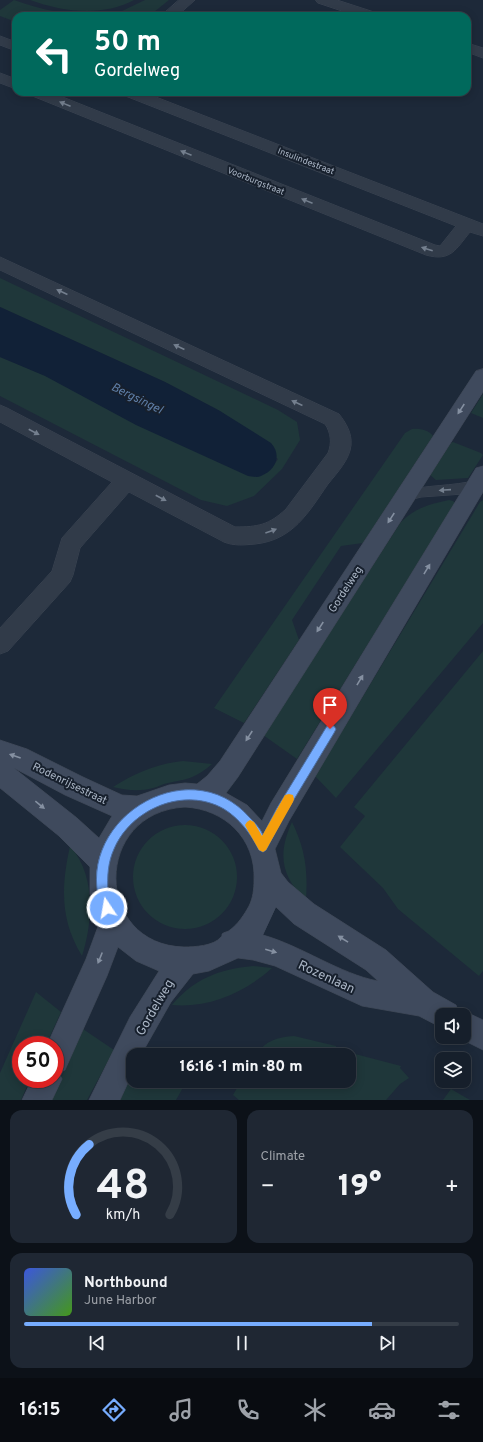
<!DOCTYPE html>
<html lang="en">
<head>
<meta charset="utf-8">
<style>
	body { margin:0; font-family:Overpass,sans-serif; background:#1f2733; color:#f1f3f6; height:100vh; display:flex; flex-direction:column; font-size:15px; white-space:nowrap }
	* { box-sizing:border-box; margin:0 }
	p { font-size:13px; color:#9ea2a9 }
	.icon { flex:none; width:22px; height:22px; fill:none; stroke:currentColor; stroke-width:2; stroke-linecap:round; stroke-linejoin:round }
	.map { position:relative; height:1100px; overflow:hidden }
	.details { display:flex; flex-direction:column; gap:10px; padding:10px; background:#0c1118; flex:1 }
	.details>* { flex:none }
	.hud { position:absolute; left:12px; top:12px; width:459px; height:84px; border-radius:12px; box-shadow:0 2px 10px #0003,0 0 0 1px #353d47; background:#00695c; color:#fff; overflow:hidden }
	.controls { position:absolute; left:435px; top:1008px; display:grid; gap:8px }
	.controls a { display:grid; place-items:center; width:36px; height:36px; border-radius:8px; background:#161f2b; box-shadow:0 2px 10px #0003,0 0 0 1px #353d47; font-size:20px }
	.speed { position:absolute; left:12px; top:1036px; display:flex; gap:8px; font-size:20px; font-weight:700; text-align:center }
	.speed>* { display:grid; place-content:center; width:52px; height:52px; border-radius:50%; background:#161f2b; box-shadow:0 2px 10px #0003,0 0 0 1px #353d47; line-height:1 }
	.speed .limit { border:6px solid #d22; background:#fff; color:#111 }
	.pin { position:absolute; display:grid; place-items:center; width:34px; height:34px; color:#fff; margin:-41px -17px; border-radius:50% 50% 50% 0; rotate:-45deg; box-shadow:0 0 4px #0007 }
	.pin .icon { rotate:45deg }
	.me { position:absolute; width:44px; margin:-22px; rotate:348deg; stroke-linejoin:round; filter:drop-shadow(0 0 3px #0008) }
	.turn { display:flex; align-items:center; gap:14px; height:84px; padding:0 16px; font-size:18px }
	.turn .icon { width:52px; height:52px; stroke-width:2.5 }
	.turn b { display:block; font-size:28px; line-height:34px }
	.big { font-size:30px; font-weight:800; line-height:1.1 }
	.details .tile { flex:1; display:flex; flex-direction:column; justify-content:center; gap:6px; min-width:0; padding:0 14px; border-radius:12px; background:#1f2733 }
	.details .dial { align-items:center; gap:0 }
	.dial svg { height:104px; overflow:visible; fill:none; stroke:#353d47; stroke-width:7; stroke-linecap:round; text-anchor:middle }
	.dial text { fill:#f1f3f6; stroke:none }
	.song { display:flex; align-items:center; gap:12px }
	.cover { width:48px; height:48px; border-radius:6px; background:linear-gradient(135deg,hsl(230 70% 55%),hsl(100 70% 35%)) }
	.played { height:4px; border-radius:2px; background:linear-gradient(90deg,#77adff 80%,#353d47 80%) }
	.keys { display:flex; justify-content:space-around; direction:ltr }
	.heat { display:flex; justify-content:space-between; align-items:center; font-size:22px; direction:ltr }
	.details .tiles { flex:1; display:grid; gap:10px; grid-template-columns:1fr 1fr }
	.tile:last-child { grid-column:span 2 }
	.trip { position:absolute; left:126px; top:1048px; width:230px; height:40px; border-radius:12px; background:#161f2b; box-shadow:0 2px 10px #0003,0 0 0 1px #353d47; font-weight:800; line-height:40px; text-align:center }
	.tab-bar { display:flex; height:64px; justify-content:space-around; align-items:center; background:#090c11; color:#9ea2a9 }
	.tab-bar .icon { width:28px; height:28px }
	.tab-bar .on { color:#77adff }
	.tab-bar b { font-size:18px; color:#f1f3f6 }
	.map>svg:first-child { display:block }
</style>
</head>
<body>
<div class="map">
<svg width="483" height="1100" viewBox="0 0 483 1100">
	<rect width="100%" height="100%" fill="#1d2939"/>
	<path fill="#1f373a" d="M 14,0 C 44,11 72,16 104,15 L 103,16 L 16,16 L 16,22 L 0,16 L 0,10 Z
		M 30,0 L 134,0 C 102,17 63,12 30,0 Z
		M 145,0 L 169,0 L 149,16 L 116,16 L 122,11 Z
		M 0,278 L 278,410 L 297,422 L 300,440 L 282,469 L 254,496 L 227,506 L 201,500 L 0,396 L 0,357 L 272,468 L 278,459 L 220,411 L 165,382 L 0,307 Z
		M 483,394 L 483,418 L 471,413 Z
		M 412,429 C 419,428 429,430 433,436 L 363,543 L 341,546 L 292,620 L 299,640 L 244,723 L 214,708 L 405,433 Z
		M 453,442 L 481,453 L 483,455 L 468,478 L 436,480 L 430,475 L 451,443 Z
		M 449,500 L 453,501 L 455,503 L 297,759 L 263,735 L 401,522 C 415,508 430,504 449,500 Z
		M 483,500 L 483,623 L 336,798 L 315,776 L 480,502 Z
		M 483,651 L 483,971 L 479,976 L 398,909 L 383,888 L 340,847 L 365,816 L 354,807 Z
		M 183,761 L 212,764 C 196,778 188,779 168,783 C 162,784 158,787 153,788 C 139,792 126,790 113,787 C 135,773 156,764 183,761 Z
		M 292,822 C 305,849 308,869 306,900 C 280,876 278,853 292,822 Z
		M133 877a52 52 0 1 1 104 0a52 52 0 1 1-104 0Z
		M 70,846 C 96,875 93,922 82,956 C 60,920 61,887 70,846 Z
		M 253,966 L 272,968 C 244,993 210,1008 172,1005 C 194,979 219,969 253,966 Z
		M 36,992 L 61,1012 L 46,1045 L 21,1045 L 21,1079 L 30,1079 L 21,1100 L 0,1100 L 0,1073 Z
		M 83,1029 L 114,1050 L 87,1100 L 51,1100 Z
		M 294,1036 L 336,1046 L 336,1049 L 401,1066 L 400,1068 L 409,1078 L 400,1084 L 386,1100 L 239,1100 L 233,1095 L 241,1081 L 349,1081 L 349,1055 L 256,1055 C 265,1041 277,1037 294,1036 Z
		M 133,1073 L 133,1081 L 179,1081 L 185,1084 L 176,1100 L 119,1100 Z
		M 451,1089 L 470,1100 L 443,1100 Z"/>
	<path fill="#112137" d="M 0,307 L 165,382 L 220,411 L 271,443 C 282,455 276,470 261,476 C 257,478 251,476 248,476 L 136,425 L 45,376 L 0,357 Z"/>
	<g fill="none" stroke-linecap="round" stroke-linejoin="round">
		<g stroke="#3b4452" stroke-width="1">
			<path id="lane" d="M 477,480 L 483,482 L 483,493 L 476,490 L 463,494 L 421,497 L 406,501 L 402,500 L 400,496 L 402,492 C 426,484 452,487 477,480 Z"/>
		</g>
		<g stroke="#3b4452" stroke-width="1">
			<path id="street" d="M 179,0 L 195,0 L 177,16 L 161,16 Z
				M 316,0 L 337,0 L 377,13 L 379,16 L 357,16 L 318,3 Z
				M 0,36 L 16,42 L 16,51 L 0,45 Z
				M 467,43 L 483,48 L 483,58 L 467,52 Z
				M 0,73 L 16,79 L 16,89 L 0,83 Z
				M 28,92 L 50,92 L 435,245 L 440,246 L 456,226 L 123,95 L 121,92 L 143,92 L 483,224 L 483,236 L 470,232 C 456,249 451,262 426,255 L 30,95 Z
				M 0,257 L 339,414 C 346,423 352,433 351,445 C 350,459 337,473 328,484 C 308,513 293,540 255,544 C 244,545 234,546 224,542 L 129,492 L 80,548 L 73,575 L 70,582 L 8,651 L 0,654 L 0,628 L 52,571 L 62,538 L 112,482 L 0,422 L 0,405 L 7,408 L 235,527 C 258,527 269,525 286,509 L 328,453 C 332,443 331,433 325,424 L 0,270 Z"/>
		</g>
		<g stroke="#3b4452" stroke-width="1">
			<path id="secondary" d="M 483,369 L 483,392 L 238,777 L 226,793 L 247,805 L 262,821 L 271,803 L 476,468 L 483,466 L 483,492 L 289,821 L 275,849 L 281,873 L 288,882 L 314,904 L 386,950 L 433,992 L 456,1005 L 459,1013 L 464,1011 L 483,1020 L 483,1050 L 457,1037 L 464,1037 L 464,1015 L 442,1015 L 442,1028 L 419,1016 L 362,1006 L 275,966 L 253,960 L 238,958 L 209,971 L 193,974 L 171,1002 L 141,1055 L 133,1055 L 133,1072 L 120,1100 L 89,1100 L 130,1017 L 159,971 L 136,961 L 118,947 L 107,976 L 65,1070 L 59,1073 L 62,1079 L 52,1100 L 22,1100 L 32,1079 L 55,1079 L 55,1045 L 47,1045 L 86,959 L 100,921 L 90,894 L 90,867 L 59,836 L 0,788 L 0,740 L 27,749 L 83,777 L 122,795 L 137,796 L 169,785 L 185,783 L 197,784 L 207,776 L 220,761 L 476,371 ZM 14,768 L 65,795 L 112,816 L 99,838 L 77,818 ZM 185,807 C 225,809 256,839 254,880 C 254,889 253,898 249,906 C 244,915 238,924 230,930 C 228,932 224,932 222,934 C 222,935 222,936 221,937 C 214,946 194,947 184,947 C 94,945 92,812 185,807 ZM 276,907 L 294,924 L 366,970 L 378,981 C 340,974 302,946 263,935 Z"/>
		</g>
		<use href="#lane" fill="#313b49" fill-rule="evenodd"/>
		<use href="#street" fill="#313b49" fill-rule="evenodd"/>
		<use href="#secondary" fill="#3f4a5d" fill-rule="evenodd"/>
	</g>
	<defs><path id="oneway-solid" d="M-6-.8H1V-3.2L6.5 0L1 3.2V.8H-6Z"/></defs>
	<g fill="#747f8e">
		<use href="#oneway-solid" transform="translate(65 104) rotate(-158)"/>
		<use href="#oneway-solid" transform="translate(186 153) rotate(-158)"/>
		<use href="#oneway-solid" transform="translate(307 201) rotate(-158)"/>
		<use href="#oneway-solid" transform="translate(427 249) rotate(-162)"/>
		<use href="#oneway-solid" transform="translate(62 292) rotate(-155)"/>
		<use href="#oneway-solid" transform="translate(179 347) rotate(-155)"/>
		<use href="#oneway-solid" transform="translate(297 403) rotate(-155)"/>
		<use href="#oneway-solid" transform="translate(34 432) rotate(28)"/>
		<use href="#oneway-solid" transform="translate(445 490) rotate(176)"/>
		<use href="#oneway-solid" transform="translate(161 498) rotate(28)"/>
		<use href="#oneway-solid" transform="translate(271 531) rotate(-20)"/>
	</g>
	<g fill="#8590a1">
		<use href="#oneway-solid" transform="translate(461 409) rotate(123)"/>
		<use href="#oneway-solid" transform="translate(391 518) rotate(123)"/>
		<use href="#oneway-solid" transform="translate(427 569) rotate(-59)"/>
		<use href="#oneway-solid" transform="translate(320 627) rotate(123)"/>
		<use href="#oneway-solid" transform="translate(360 680) rotate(-59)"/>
		<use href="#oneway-solid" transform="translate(249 736) rotate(123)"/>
		<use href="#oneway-solid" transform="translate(15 756) rotate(-161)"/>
		<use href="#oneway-solid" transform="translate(40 805) rotate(39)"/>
		<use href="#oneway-solid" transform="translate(343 939) rotate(-148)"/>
		<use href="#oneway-solid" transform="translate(271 951) rotate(16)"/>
		<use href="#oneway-solid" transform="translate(100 958) rotate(112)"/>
	</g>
	<path fill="#77adff" stroke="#4d70a6" d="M 330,725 L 334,726 L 336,729 L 334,733 L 284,816 L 266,850 L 263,852 L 259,850 C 251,834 239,818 224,809 C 184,786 131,809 114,849 C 108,862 107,877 108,891 C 109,898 114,905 111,912 L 107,913 L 103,912 C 67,824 188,746 250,818 C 255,823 260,828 263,835 L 277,808 L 327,726 Z"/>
	<path fill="#f59e0b" d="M 289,794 L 293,795 L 294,799 L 293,802 L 266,850 L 263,852 L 259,850 L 247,829 L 245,825 L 247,822 L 250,820 L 254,822 L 262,836 L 285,795 Z"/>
	<g text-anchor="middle" stroke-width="4" stroke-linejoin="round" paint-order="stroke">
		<g font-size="9" fill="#abb6c6" stroke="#17202d">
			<text transform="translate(306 161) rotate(21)" y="3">Insulindestraat</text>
			<text transform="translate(256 181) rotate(22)" y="3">Voorburgstraat</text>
		</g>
		<g font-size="11" fill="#abb6c6" stroke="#17202d">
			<text transform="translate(345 589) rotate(-57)" y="4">Gordelweg</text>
			<text transform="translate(70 783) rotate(26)" y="4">Rodenrijsestraat</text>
		</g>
		<g font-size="12" font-style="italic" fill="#6080aa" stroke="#17202d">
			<text transform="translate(137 398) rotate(26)" y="4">Bergsingel</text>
		</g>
		<g font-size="13" fill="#abb6c6" stroke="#17202d">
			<text transform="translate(327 976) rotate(25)" y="5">Rozenlaan</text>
			<text transform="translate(154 1007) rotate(-60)" y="5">Gordelweg</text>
		</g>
	</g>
</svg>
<div class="controls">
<a><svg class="icon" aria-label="sound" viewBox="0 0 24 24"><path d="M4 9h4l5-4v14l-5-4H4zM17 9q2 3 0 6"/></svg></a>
<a><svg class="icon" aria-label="layers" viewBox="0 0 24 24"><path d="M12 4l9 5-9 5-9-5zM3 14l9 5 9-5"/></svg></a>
</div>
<div class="speed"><div class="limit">50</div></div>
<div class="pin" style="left:330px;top:729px;background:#d93025"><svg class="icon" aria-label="arrive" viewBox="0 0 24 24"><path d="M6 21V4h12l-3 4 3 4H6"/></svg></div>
<svg class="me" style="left:107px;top:908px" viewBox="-20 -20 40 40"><circle r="17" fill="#77adff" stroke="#fff" stroke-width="3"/><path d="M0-11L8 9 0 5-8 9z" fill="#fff"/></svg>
<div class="trip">16:16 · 1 min · 80 m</div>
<div class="hud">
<div class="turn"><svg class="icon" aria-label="left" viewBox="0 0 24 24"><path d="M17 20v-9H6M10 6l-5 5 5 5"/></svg><div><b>50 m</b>Gordelweg</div></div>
</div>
</div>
<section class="details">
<div class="tiles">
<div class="tile dial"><svg viewBox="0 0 100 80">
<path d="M14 69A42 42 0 1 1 86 69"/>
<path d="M14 69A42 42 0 0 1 24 15" stroke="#77adff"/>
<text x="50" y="56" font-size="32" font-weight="700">48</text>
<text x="50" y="72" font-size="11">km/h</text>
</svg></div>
<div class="tile"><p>Climate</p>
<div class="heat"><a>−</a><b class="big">19°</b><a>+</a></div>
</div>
<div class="tile">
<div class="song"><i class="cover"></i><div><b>Northbound</b><p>June Harbor</p></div></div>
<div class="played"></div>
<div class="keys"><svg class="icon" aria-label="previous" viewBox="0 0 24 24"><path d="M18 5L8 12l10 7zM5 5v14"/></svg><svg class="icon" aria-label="pause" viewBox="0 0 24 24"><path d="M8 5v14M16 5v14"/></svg><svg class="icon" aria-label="next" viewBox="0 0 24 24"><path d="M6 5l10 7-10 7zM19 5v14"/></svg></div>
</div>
</div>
</section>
<nav class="tab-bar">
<b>16:15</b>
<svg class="icon on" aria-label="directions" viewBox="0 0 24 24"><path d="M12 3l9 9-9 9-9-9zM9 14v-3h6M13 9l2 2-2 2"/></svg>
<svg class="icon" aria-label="music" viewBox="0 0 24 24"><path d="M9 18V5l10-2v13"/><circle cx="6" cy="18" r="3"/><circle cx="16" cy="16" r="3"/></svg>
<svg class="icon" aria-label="phone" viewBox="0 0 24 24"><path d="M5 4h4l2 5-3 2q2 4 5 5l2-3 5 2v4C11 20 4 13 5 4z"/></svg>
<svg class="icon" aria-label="climate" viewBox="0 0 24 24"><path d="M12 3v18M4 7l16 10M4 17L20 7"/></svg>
<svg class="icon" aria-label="car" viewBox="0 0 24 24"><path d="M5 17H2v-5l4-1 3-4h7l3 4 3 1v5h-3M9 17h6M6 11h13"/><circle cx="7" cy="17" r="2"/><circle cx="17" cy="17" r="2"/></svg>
<svg class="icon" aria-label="filters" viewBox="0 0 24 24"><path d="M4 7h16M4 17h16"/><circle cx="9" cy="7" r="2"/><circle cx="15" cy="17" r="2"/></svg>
</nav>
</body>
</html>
